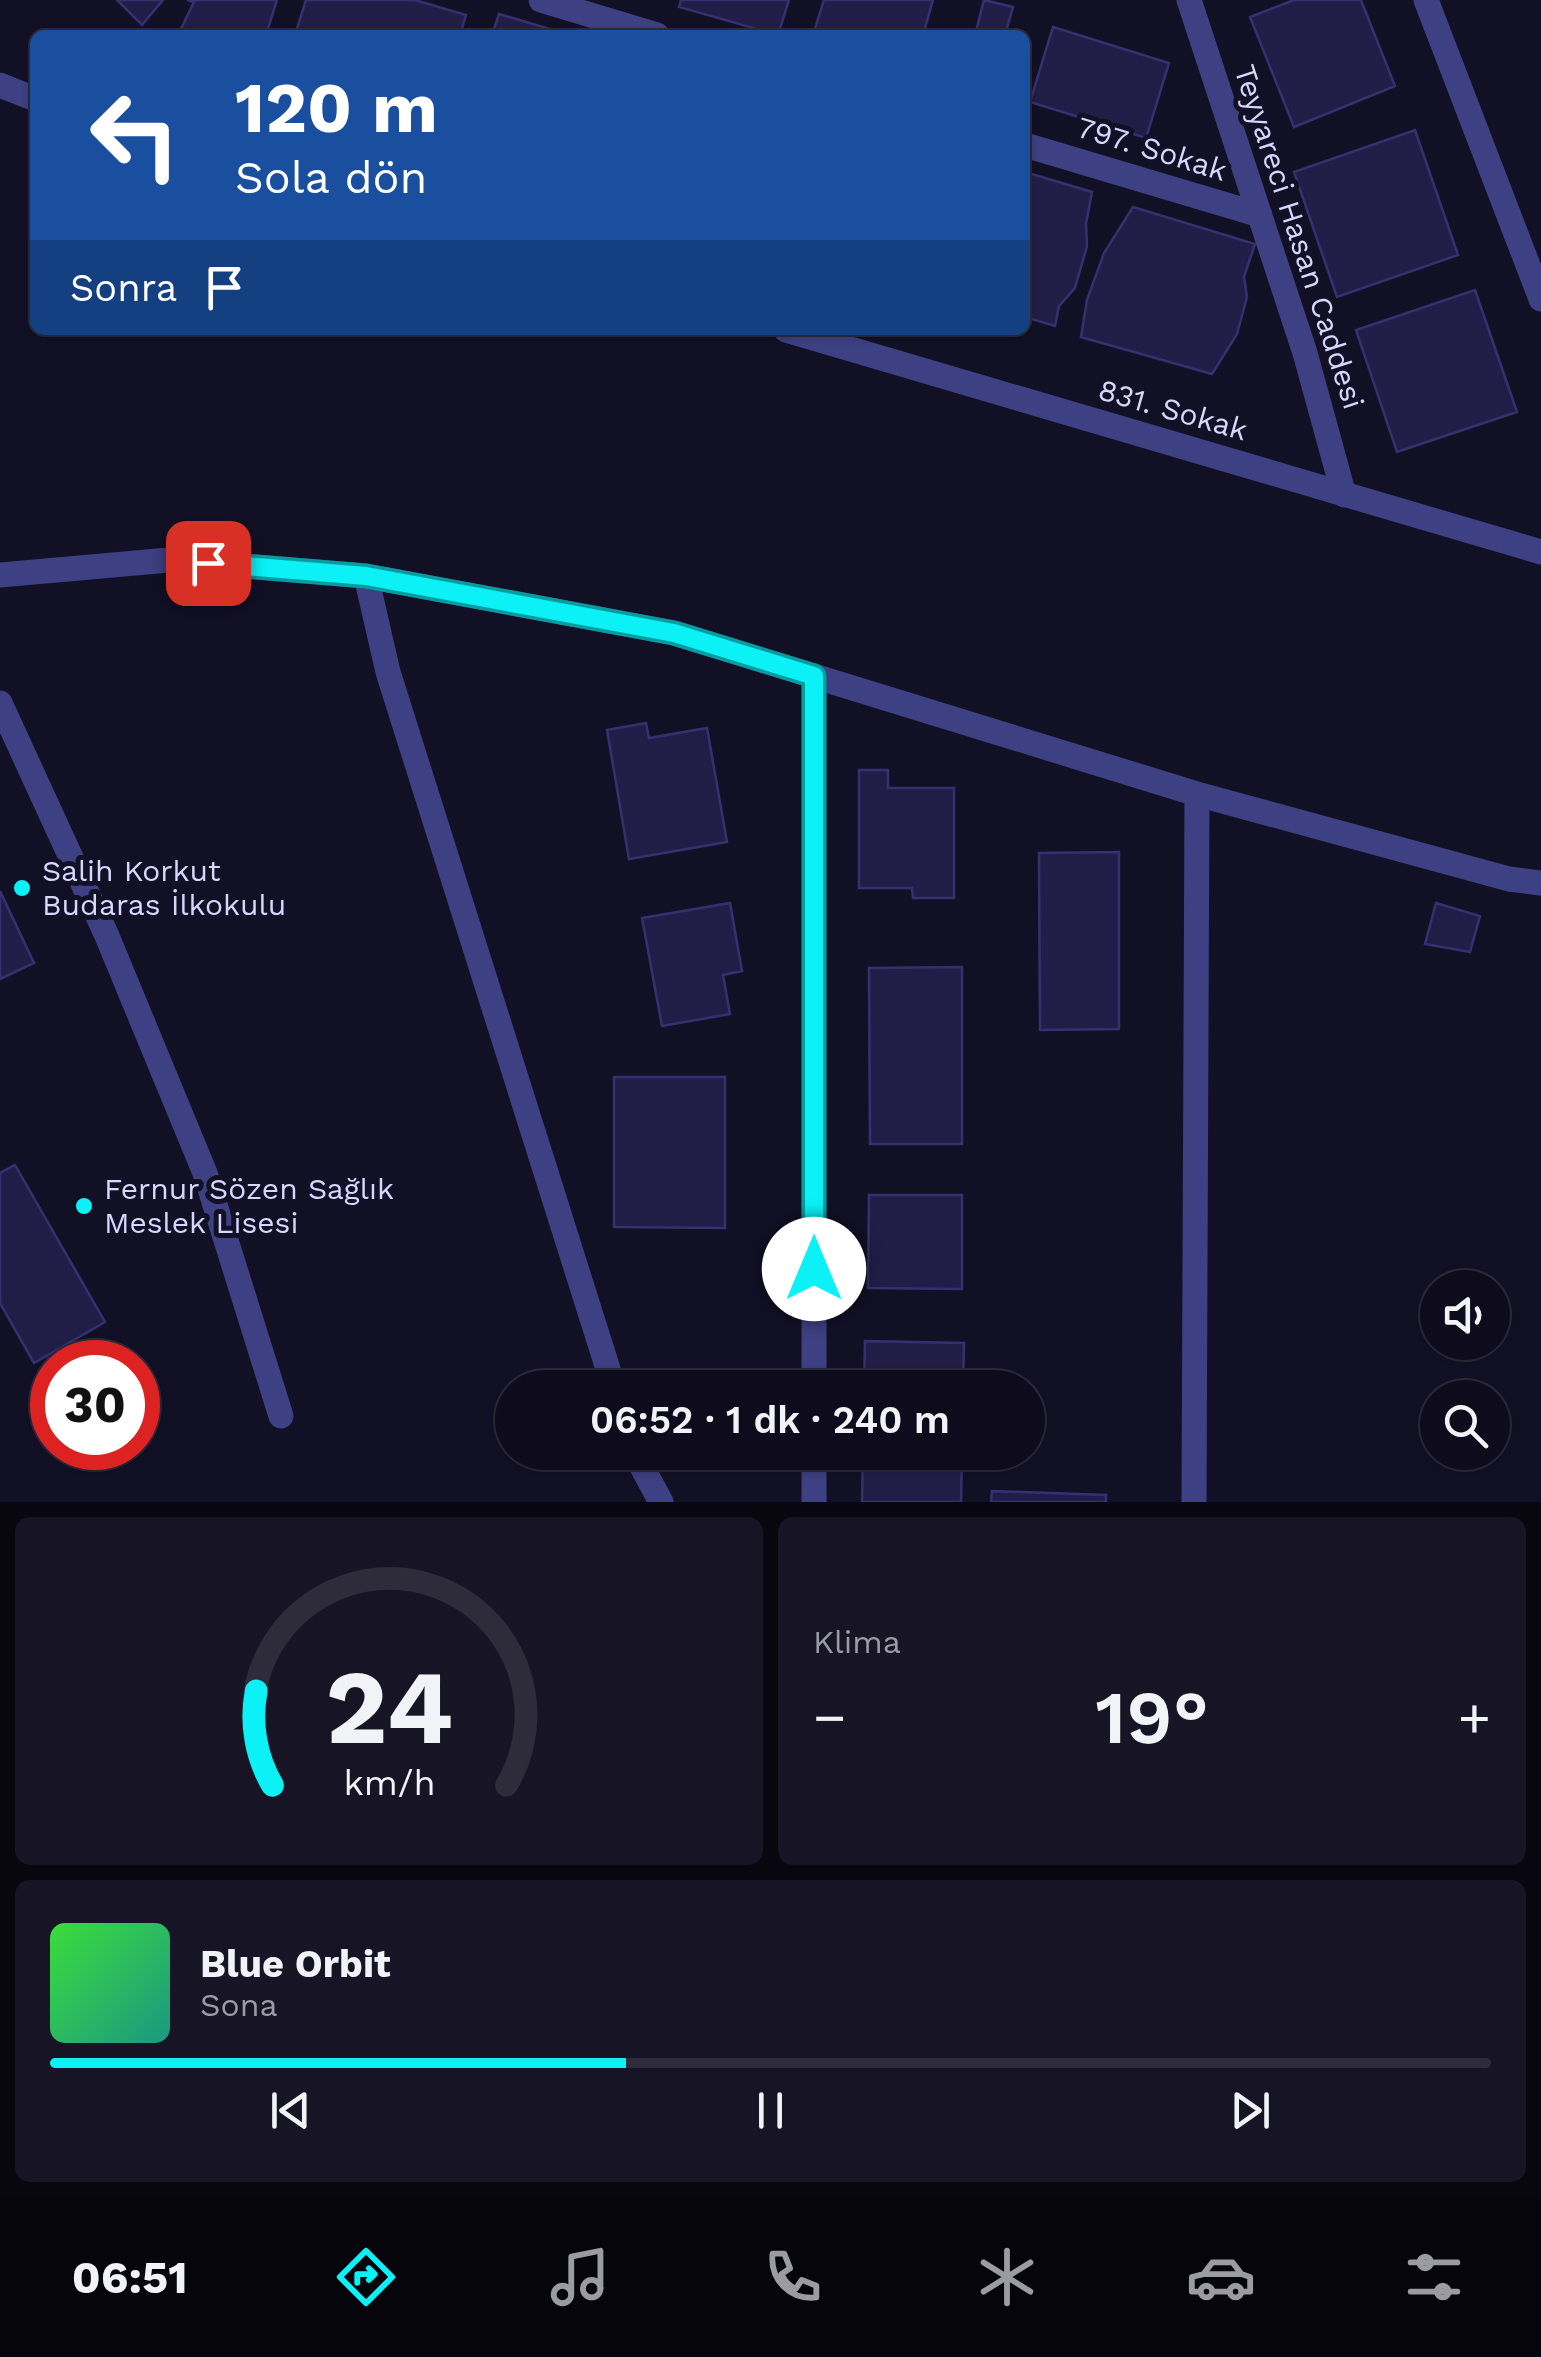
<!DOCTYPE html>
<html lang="tr">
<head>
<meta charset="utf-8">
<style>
	body { margin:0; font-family:"Work Sans",sans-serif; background:#171525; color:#f1f3f6; height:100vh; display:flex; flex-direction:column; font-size:38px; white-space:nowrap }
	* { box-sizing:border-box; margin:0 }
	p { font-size:32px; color:#9b9ba3 }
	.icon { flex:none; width:55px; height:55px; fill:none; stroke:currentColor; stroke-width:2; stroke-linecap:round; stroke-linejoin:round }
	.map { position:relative; height:1502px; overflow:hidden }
	.panel { display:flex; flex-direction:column; gap:15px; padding:15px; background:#08070f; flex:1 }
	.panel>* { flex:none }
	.top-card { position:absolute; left:30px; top:30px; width:1000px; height:305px; border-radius:15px; box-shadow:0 2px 8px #0004,0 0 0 2px #2e2c3b; background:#1a4fa0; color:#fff; overflow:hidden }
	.buttons { position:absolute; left:1420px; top:1270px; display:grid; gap:20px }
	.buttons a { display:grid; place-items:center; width:90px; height:90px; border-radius:50%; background:#0e0c1c; box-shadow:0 2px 8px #0004,0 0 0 2px #2e2c3b; font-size:50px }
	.speed { position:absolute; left:30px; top:1340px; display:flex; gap:20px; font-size:50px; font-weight:700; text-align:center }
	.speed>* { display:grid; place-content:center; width:130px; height:130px; border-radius:50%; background:#0e0c1c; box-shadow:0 2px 8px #0004,0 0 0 2px #2e2c3b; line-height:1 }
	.speed .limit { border:15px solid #d22; background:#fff; color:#111 }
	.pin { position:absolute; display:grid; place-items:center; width:85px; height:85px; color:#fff; margin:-42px; border-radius:20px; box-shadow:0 5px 15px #0006 }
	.me { position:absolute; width:110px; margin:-55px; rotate:0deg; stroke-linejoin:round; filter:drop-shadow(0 0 8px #0008) }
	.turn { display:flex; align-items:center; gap:35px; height:210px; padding:0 40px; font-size:45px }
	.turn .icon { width:130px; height:130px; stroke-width:2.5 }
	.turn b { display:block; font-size:70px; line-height:85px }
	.then { display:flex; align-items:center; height:95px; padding:0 40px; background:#0003; gap:20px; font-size:38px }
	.big { font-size:75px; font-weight:600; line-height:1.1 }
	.panel .card { flex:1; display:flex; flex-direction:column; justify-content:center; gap:15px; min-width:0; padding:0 35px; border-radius:15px; background:#171525 }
	.panel .dial { align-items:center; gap:0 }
	.dial svg { height:260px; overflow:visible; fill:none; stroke:#2e2c3b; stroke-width:7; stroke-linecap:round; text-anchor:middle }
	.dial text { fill:#f1f3f6; stroke:none }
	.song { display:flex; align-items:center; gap:30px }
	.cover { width:120px; height:120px; border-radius:15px; background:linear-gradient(135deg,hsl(120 70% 55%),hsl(170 70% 35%)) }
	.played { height:10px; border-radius:5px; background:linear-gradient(90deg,#0bf1f5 40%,#2e2c3b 40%) }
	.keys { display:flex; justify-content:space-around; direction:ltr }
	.heat { display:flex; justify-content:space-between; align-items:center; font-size:55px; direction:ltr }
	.panel .tiles { flex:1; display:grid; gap:15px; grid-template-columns:1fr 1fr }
	.card:last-child { grid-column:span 2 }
	.trip { position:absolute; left:495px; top:1370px; width:550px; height:100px; border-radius:50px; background:#0e0c1c; box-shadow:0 2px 8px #0004,0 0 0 2px #2e2c3b; font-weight:600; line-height:100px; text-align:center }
	.tabs { display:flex; height:160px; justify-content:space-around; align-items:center; background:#06050b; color:#9b9ba3 }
	.tabs .icon { width:70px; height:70px }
	.tabs .current { color:#0bf1f5 }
	.tabs b { font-size:45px; color:#f1f3f6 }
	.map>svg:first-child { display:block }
</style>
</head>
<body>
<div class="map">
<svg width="1541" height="1502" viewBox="0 0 1541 1502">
	<rect width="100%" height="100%" fill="#121025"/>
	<path fill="#221d46" stroke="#373070" stroke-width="2.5" d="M 117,0 L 163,0 L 142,25 Z
		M 187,0 L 277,0 L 266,35 L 178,35 L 194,2 Z
		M 306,0 L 415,0 L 466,15 L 460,35 L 295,35 Z
		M 681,0 L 789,0 L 778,35 L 679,7 Z
		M 824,0 L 933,0 L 923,35 L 813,35 Z
		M 984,0 L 1013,7 L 1005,35 L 975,35 Z
		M 1294,0 L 1361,0 L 1395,86 L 1294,127 L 1250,17 Z
		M 499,14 L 570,35 L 492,35 Z
		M 1053,27 L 1169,63 L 1146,138 L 1030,102 Z
		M 1415,130 L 1458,255 L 1337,297 L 1294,172 Z
		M 1025,172 L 1092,192 L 1086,224 L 1087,246 L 1075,288 L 1059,306 L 1055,326 L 1025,317 Z
		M 1133,207 L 1255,244 L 1244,277 L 1247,297 L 1237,334 L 1212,374 L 1081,337 L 1087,300 L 1104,253 Z
		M 1475,290 L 1517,412 L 1397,452 L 1356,330 Z
		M 646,723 L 649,738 L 707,728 L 727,842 L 629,859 L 607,730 Z
		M 859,770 L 888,770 L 888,788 L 954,788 L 954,898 L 913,898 L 912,888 L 859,888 Z
		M 1119,852 L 1119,1029 L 1040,1030 L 1039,853 Z
		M 0,891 L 34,963 L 0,979 Z
		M 730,903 L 742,971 L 723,975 L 730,1014 L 662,1026 L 642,918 Z
		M 1436,903 L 1480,916 L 1470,952 L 1425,944 Z
		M 962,967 L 962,1144 L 870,1144 L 869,968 Z
		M 614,1077 L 725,1077 L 725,1228 L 614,1227 Z
		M 15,1165 L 105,1322 L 34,1363 L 0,1303 L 0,1173 Z
		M 869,1195 L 962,1195 L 962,1289 L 868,1288 Z
		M 865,1341 L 964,1343 L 963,1388 L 864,1388 Z
		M 863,1452 L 962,1452 L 961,1502 L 862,1502 Z
		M 992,1491 L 1106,1495 L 1106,1502 L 991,1502 Z"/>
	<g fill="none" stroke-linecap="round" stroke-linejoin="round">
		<path stroke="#3d4082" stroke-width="25" d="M 541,0 L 657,35
			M 1189,0 L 1305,353 L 1344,495
			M 1426,0 L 1541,299
			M 0,85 L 35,99
			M 1025,145 L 1260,215
			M 786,330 L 1541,552
			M 0,575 L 169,560 L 366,576 L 674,633 L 1197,794 L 1509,879 L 1541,883
			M 366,576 L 388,672 L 614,1388
			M 814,676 L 814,1388
			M 0,703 L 107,936 L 205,1173 L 281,1416
			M 634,1452 L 661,1502
			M 814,1452 L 814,1502
			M 1194,1502 L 1197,794"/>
	</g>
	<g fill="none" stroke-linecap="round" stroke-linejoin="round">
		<g stroke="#079d9f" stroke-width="25">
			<path id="route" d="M 208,563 L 366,576 L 674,633 L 814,676 L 814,1269"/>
		</g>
		<use href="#route" stroke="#0bf1f5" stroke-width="18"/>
	</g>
	<g fill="#0bf1f5" stroke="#121025" stroke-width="4">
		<circle cx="22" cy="888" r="10"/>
		<circle cx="84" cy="1206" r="10"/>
	</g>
	<g text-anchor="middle" stroke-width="10" stroke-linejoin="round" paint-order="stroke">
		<g font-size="30" fill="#d7d6fd" stroke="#121025">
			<text transform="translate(1152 149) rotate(17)" y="10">797. Sokak</text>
			<text transform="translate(1299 237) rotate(72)" y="10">Teyyareci Hasan Caddesi</text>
			<text transform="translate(1173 410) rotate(16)" y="10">831. Sokak</text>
		</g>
		<g font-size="30" fill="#d7d6fd" stroke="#121025" text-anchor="start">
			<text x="42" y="881">Salih Korkut<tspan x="42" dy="34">Budaras İlkokulu</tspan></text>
			<text x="104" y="1199">Fernur Sözen Sağlık<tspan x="104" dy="34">Meslek Lisesi</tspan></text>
		</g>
	</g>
</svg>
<div class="buttons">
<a><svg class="icon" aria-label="sound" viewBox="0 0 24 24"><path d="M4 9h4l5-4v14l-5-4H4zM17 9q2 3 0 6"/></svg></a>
<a><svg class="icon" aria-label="search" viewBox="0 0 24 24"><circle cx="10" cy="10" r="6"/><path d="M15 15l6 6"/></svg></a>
</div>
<div class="speed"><div class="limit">30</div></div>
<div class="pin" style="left:208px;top:563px;background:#d93025"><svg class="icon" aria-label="arrive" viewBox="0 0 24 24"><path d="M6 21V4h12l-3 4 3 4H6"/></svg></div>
<svg class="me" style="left:814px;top:1269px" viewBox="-20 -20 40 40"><circle r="19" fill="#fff"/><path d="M0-13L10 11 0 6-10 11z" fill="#0bf1f5"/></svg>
<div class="trip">06:52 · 1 dk · 240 m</div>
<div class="top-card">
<div class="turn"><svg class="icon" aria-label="left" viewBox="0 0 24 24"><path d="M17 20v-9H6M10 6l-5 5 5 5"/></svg><div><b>120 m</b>Sola dön</div></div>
<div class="then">Sonra<svg class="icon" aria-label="arrive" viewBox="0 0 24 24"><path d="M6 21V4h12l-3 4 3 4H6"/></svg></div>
</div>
</div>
<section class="panel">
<div class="tiles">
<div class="card dial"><svg viewBox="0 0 100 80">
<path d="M14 69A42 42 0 1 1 86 69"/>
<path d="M14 69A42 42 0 0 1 9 40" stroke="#0bf1f5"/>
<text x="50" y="56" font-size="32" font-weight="700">24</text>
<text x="50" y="72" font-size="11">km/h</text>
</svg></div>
<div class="card"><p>Klima</p>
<div class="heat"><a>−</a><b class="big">19°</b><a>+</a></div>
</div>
<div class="card">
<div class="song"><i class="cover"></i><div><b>Blue Orbit</b><p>Sona</p></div></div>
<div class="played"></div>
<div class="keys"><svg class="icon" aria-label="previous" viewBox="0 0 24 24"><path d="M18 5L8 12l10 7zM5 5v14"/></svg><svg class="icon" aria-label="pause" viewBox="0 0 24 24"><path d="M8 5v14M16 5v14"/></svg><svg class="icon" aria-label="next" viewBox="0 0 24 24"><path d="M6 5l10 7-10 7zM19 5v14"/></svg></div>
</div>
</div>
</section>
<nav class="tabs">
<b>06:51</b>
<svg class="icon current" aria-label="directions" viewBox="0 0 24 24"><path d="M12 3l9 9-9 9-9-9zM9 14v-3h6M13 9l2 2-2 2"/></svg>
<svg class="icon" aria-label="music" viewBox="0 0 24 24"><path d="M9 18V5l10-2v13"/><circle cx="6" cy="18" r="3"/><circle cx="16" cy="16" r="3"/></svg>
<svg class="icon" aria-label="phone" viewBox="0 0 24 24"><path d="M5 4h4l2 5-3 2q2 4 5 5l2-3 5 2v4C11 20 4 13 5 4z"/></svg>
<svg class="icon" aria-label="climate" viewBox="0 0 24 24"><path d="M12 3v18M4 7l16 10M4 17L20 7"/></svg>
<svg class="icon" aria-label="car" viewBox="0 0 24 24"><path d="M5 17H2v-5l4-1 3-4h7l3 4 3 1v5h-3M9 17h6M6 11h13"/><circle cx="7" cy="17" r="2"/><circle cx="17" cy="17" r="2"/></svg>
<svg class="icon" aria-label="filters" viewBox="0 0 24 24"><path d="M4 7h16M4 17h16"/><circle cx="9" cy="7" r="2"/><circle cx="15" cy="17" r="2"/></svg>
</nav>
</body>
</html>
